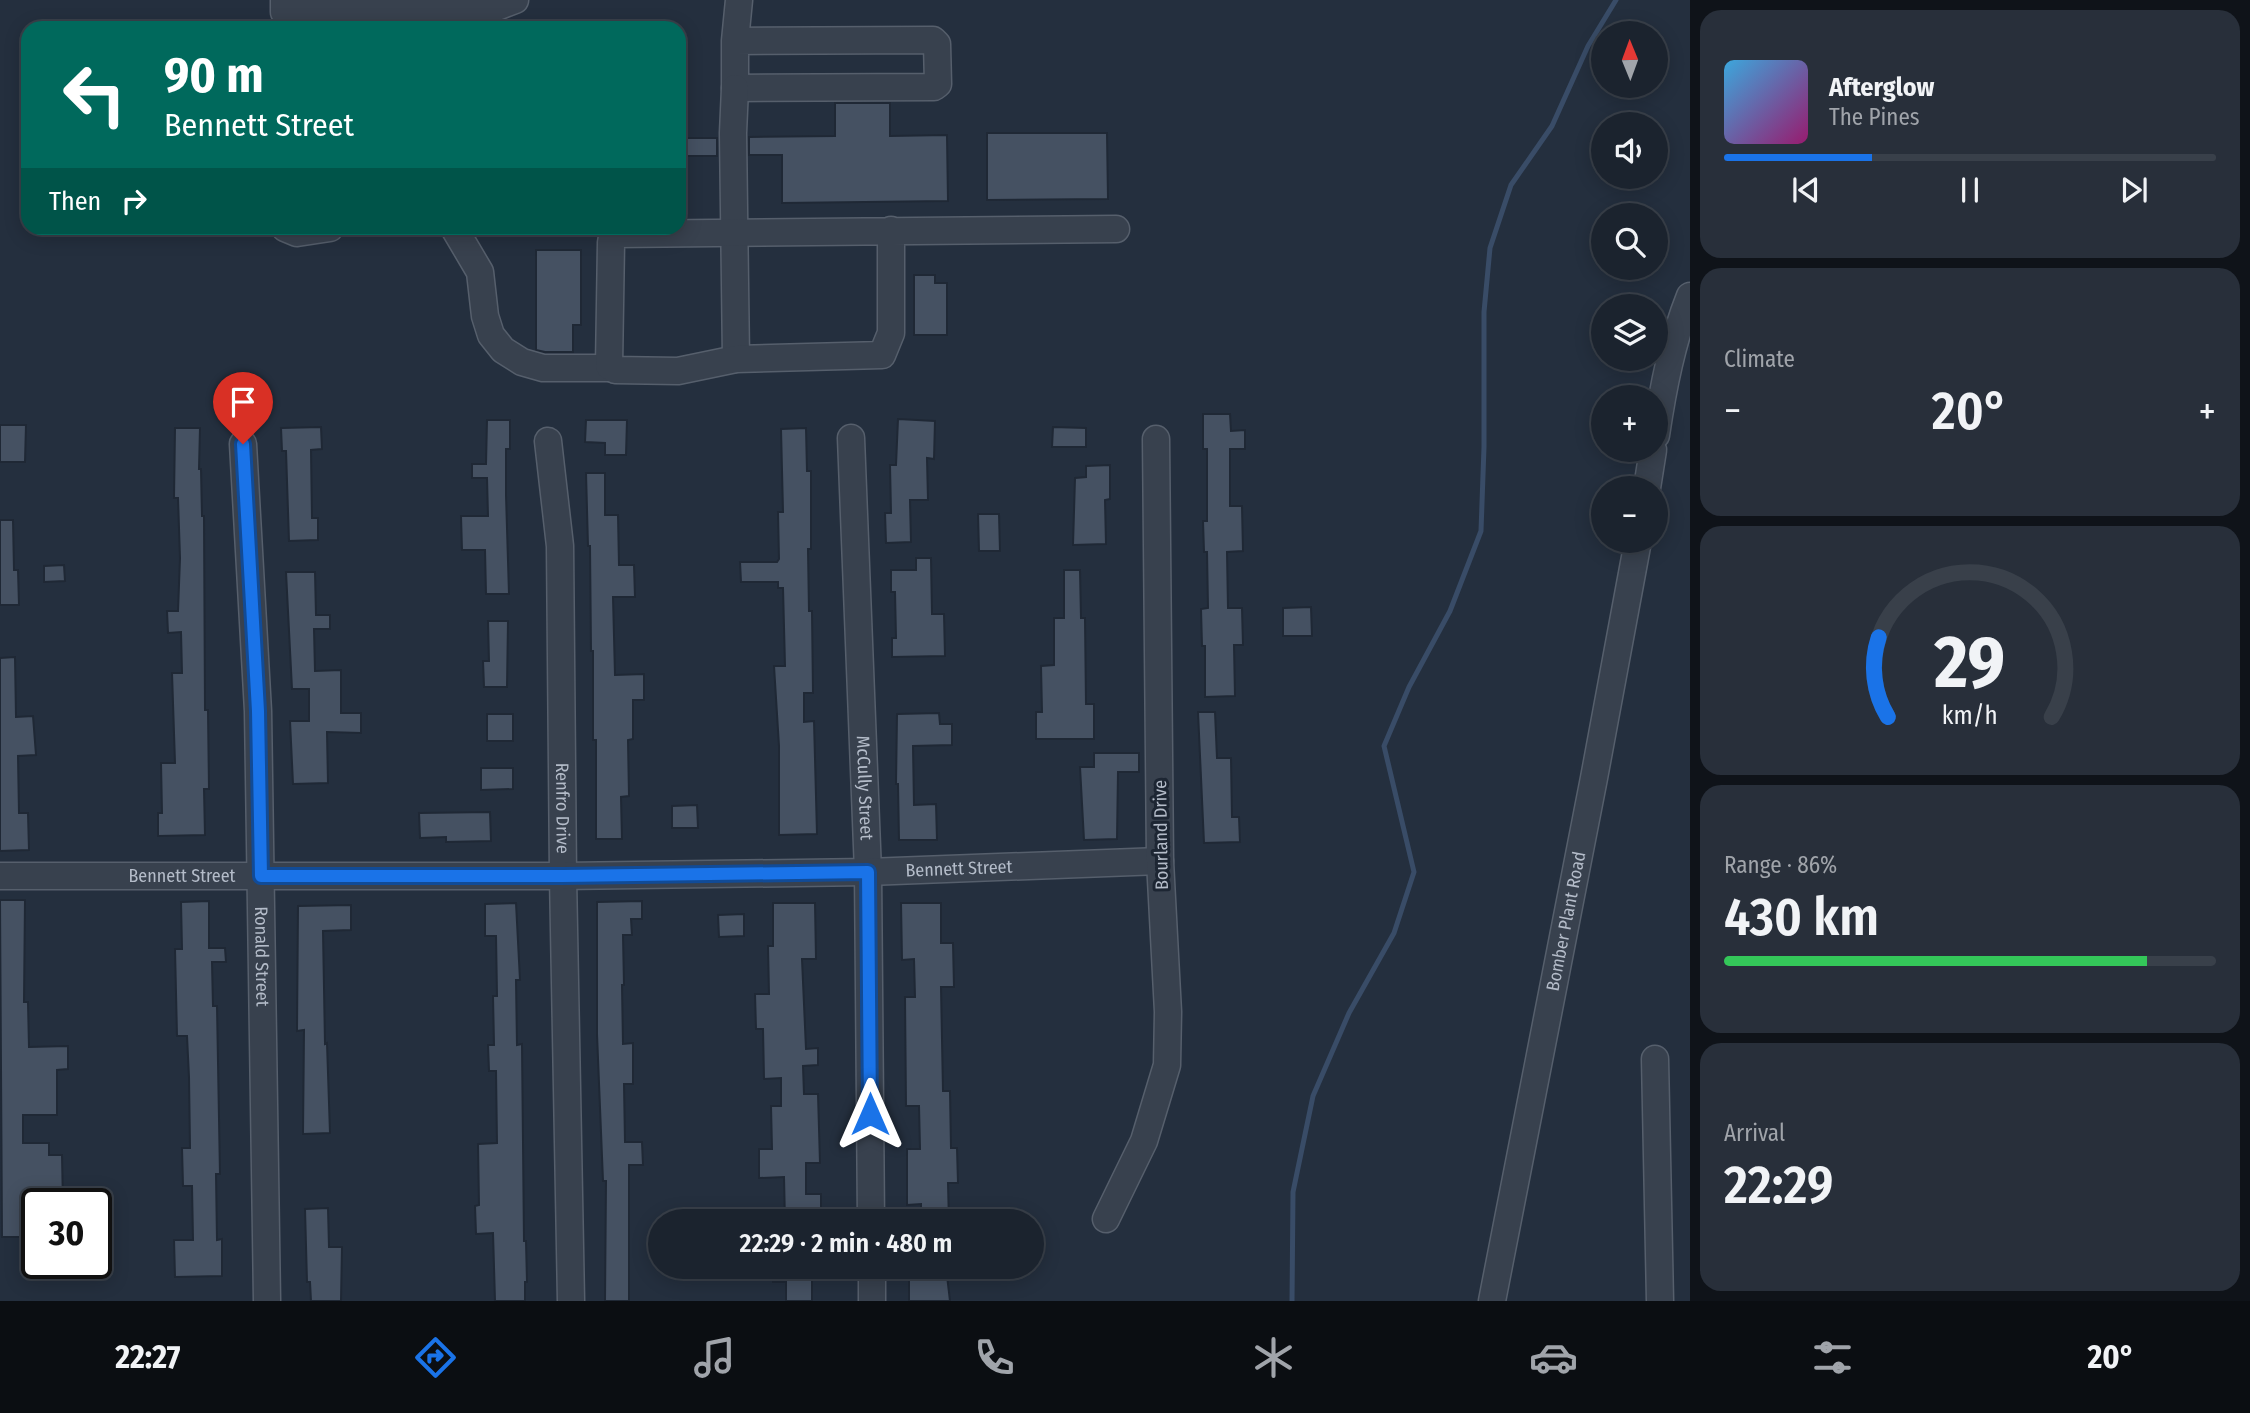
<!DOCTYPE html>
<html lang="en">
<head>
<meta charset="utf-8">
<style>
	body { margin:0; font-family:"Fira Sans Condensed",sans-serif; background:#282f3a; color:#f1f3f6; height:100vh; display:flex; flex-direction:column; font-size:26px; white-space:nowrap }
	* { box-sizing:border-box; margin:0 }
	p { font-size:23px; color:#a0a4aa }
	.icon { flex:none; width:38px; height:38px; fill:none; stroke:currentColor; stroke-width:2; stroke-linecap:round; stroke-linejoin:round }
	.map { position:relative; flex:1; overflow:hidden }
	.drawer { display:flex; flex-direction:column; gap:10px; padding:10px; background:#0f1319; width:560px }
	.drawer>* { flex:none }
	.top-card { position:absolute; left:21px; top:21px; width:665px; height:214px; border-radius:21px; box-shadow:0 4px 18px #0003,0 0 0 2px #39404a; background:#00695c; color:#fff; overflow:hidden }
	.needle { width:46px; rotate:359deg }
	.tools { position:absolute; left:1591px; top:21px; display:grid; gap:14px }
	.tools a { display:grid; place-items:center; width:77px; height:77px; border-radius:50%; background:#1b232e; box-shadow:0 4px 18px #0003,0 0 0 2px #39404a; font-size:35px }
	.speed { position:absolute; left:21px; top:1188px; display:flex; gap:14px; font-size:35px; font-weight:700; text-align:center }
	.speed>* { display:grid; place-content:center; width:91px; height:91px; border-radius:50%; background:#1b232e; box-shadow:0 4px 18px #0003,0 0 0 2px #39404a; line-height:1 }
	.speed .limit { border:4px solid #111; border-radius:10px; background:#fff; color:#111 }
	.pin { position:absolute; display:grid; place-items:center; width:60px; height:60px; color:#fff; margin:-72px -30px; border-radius:50% 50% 50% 0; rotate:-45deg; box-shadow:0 0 7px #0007 }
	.pin .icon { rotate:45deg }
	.me { position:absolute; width:77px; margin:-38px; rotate:0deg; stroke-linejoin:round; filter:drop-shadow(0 0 5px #0008) }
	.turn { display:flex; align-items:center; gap:24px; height:147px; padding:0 28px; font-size:32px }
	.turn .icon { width:91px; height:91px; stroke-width:2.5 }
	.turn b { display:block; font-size:49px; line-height:60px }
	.then { display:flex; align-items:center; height:66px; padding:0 28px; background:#0003; gap:14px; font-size:26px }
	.big { font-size:52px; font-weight:600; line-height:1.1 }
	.drawer .card { flex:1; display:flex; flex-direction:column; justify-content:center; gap:10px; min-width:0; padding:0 24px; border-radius:21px; background:#282f3a }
	.drawer .dial { align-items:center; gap:0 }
	.dial svg { height:182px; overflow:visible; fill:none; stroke:#39404a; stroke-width:7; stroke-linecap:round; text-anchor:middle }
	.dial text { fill:#f1f3f6; stroke:none }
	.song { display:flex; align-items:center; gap:21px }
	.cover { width:84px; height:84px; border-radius:10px; background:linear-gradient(135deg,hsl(200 70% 55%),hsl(320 70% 35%)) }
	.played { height:7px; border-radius:4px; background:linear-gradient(90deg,#1a73e8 30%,#39404a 30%) }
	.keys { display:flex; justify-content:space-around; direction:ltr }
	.heat { display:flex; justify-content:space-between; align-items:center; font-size:38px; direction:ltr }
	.charge { height:10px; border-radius:5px; background:linear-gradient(90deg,#34c759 86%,#39404a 0) }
	.trip { position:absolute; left:648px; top:1209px; width:396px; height:70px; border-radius:35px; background:#1b232e; box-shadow:0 4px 18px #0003,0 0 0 2px #39404a; font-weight:600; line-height:70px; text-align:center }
	.tabs { display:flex; height:112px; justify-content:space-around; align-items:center; background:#0b0e12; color:#a0a4aa }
	.tabs .icon { width:49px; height:49px }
	.tabs .current { color:#1a73e8 }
	.tabs b { font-size:32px; color:#f1f3f6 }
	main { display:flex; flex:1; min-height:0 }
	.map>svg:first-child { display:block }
</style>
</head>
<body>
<main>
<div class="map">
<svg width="1690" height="1301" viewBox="0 0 1690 1301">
	<rect width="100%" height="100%" fill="#242f3e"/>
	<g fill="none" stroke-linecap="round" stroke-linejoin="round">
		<path stroke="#394c67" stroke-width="5" d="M 1292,1301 L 1293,1192 L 1313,1096 L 1349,1013 L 1394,933 L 1414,872 L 1384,746 L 1409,687 L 1450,611 L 1481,531 L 1484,447 L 1484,312 L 1490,248 L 1511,185 L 1552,126 L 1588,46 L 1616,0"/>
	</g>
	<path fill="#455162" stroke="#1f2835" stroke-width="2" d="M 835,103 L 890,103 L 890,136 L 947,135 L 948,201 L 782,203 L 782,155 L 749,155 L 749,137 L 835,136 Z
		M 987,133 L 1107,133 L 1108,199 L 987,200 Z
		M 682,138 L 717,138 L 717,156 L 682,156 Z
		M 536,250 L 581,250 L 581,325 L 573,325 L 573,352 L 545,352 L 536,350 Z
		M 914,275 L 935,275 L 935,283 L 947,283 L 947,335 L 914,335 Z
		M 1203,414 L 1230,414 L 1231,431 L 1245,430 L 1245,449 L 1230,449 L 1230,506 L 1242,506 L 1243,551 L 1227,552 L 1228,608 L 1242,608 L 1243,645 L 1234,645 L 1235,696 L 1205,697 L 1205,646 L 1202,646 L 1201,609 L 1208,608 L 1207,552 L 1204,552 L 1203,521 L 1207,521 L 1207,449 L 1203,449 Z
		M 898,419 L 935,421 L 934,459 L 927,458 L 928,500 L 910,500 L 911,542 L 886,543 L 885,513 L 891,513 L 890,465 L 896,465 Z
		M 487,420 L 510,420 L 510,449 L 506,449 L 506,495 L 509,594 L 486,594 L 485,550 L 462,550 L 461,516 L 488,516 L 487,478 L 472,478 L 472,464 L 486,464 Z
		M 586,420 L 627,420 L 626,455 L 605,455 L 605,443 L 585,442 Z
		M 0,425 L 26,425 L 25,462 L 0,462 Z
		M 321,427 L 322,449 L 311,450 L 312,518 L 318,518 L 318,540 L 289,541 L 286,451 L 282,451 L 281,428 Z
		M 1053,427 L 1086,428 L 1086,447 L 1052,447 Z
		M 175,428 L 200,428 L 199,469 L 201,469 L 202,516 L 204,516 L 205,710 L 208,710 L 209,789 L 204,789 L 205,835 L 158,836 L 158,813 L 162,813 L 161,763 L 175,763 L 172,673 L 182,673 L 181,632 L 168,633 L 167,611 L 178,611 L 180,558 L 178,498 L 174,498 Z
		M 806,428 L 807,471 L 811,471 L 811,549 L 808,549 L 809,611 L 812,611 L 813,693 L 804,693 L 804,722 L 814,721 L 817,834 L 779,835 L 779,746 L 774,666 L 785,666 L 783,588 L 778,588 L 778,582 L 741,582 L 740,562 L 777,562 L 779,559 L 778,512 L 783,512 L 781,429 Z
		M 1110,465 L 1110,499 L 1105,500 L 1106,544 L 1073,545 L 1075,478 L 1086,477 L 1086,466 Z
		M 586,473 L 605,473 L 605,515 L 618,515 L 619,565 L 634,565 L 635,597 L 613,597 L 615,675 L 644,674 L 644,700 L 633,700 L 633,739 L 628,740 L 629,796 L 621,797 L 622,839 L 596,839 L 596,740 L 593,740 L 593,651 L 591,651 L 590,546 L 588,546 Z
		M 978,514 L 999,514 L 1000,551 L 979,551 Z
		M 0,520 L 13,520 L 14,570 L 18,570 L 19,605 L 0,605 Z
		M 916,558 L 931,558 L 932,614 L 944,614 L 945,656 L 892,657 L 892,638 L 896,638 L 895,592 L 891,592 L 891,570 L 916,570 Z
		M 64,565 L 65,581 L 44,582 L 44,566 Z
		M 1064,570 L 1080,570 L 1081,618 L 1085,618 L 1086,704 L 1094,704 L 1094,739 L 1036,739 L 1036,712 L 1042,712 L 1041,666 L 1054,665 L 1054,618 L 1064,618 Z
		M 286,572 L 315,572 L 316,615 L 330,615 L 330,629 L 314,629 L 315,671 L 341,670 L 341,713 L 361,713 L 361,733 L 327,732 L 328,783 L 293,784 L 290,721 L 309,721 L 309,689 L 292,689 Z
		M 1311,607 L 1312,636 L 1283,636 L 1283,608 Z
		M 488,621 L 508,621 L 507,687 L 484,687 L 483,661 L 489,661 Z
		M 15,657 L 16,717 L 33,716 L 36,755 L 18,756 L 19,813 L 28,813 L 29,850 L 0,851 L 0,658 Z
		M 1198,712 L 1215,712 L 1217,758 L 1231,758 L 1232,817 L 1239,817 L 1240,842 L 1204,843 Z
		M 939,713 L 940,724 L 952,724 L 952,745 L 913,746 L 914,805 L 936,804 L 937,840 L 899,840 L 898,784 L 896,784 L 897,714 Z
		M 487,714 L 513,714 L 513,741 L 487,741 Z
		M 1094,753 L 1139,753 L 1139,772 L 1118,772 L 1117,839 L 1084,840 L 1080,767 L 1094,767 Z
		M 481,768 L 513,768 L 513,789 L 481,790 Z
		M 697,805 L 698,828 L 672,828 L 672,806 Z
		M 490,812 L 491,841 L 446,842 L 446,837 L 420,838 L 419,813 Z
		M 0,900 L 25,900 L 24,1002 L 28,1002 L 29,1047 L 68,1046 L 68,1069 L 57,1070 L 57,1115 L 23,1115 L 23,1143 L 49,1143 L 49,1155 L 62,1155 L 63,1204 L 33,1204 L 33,1237 L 2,1237 Z
		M 209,901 L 209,948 L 225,948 L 226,962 L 212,962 L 213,1006 L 217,1006 L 220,1174 L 216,1174 L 217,1240 L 222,1239 L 222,1276 L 175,1277 L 174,1240 L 193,1240 L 192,1186 L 183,1186 L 182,1148 L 190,1148 L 189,1077 L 187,1036 L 177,1036 L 175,949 L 182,949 L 181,902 Z
		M 642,901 L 642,919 L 631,919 L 632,935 L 623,935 L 624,985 L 622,985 L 623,1044 L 633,1043 L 633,1084 L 624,1084 L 625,1142 L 642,1142 L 643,1165 L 629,1165 L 629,1301 L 605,1301 L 606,1181 L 603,1181 L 597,1034 L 597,902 Z
		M 516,903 L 520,980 L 516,980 L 517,1045 L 522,1044 L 524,1241 L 526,1241 L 527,1282 L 525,1282 L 525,1301 L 495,1301 L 493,1233 L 476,1234 L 475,1206 L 479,1205 L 478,1144 L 497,1143 L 496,1071 L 489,1071 L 488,1045 L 494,1045 L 493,996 L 497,996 L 496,936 L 485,936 L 485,904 Z
		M 773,903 L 815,903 L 816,959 L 802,959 L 806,1049 L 818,1048 L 818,1065 L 803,1066 L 804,1094 L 818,1094 L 820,1163 L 806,1163 L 806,1194 L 821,1194 L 821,1222 L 785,1222 L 784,1177 L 759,1178 L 759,1149 L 772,1149 L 771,1106 L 781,1106 L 781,1078 L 764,1079 L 763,1029 L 756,1029 L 755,994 L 769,994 L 768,946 L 773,946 Z
		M 901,903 L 941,903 L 941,943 L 953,943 L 954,987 L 941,987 L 943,1091 L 950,1091 L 951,1148 L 957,1148 L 958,1183 L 948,1183 L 949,1222 L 921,1222 L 921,1204 L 907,1205 L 907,1149 L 920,1149 L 919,1106 L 906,1106 L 905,997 L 915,997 L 914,959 L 902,960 Z
		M 351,905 L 351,930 L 323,931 L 325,1044 L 327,1043 L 330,1133 L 303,1134 L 304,1030 L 297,1031 L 298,906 Z
		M 744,914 L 744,936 L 719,937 L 718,915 Z
		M 328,1208 L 329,1247 L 342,1247 L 341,1301 L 311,1301 L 310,1282 L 307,1282 L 305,1209 Z
		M 773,1267 L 812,1267 L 812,1301 L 786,1301 L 786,1282 L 773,1282 Z
		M 909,1267 L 946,1267 L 950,1301 L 909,1301 Z"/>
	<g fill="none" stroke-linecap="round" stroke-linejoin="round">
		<g stroke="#565f6c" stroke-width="29">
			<g id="minor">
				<path d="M 284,0 L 284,12 L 489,10 L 515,0"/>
				<path d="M 735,41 L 933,40 L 937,44 L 938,84 L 934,87 L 735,88 L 735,41 L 739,0"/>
				<path d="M 735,88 L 733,133 L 736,359"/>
				<path d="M 285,228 L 297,233 L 330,228"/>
				<path d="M 454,228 L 480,272 L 485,316 L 491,335 L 503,350 L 522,362 L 543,368 L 611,368"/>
				<path d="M 891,230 L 891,333 L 882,355 L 736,359 L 678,371 L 615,370 L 609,366 L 611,243 L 612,237 L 615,234 L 1116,229"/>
				<path d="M 1656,435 C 1663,388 1672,341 1690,296"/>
				<path id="s1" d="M 851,438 L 868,872 L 871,1222"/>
				<path id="s2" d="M 548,441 L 560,546 L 563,876 L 571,1301"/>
				<path id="s3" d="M 243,444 L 258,711 L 267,1301"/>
				<path d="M 1647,488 L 1653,450"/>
				<path id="s4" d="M 0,876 L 563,876 L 868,872 L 1160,861"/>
				<path d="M 1655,1059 L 1660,1301"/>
				<path d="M 1106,1219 L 1144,1141 L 1167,1065 L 1168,1012 L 1160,861 L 1156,439"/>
				<path d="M 872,1267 L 872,1301"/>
				<path id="s5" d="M 1492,1301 L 1594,778 L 1638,541"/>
			</g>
		</g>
		<use href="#minor" stroke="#38414e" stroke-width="26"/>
	</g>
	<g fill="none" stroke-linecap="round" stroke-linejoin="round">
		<g stroke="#114b97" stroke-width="18">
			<path id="route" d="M 243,444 L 258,711 L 261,876 L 563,876 L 868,872 L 870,1114"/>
		</g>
		<use href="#route" stroke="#1a73e8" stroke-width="12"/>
	</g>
	<g text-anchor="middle" stroke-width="6" stroke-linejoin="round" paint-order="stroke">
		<g font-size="18" fill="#b4bcc9" stroke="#1d2633">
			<text dy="6" stroke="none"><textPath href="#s1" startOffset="350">McCully Street</textPath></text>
			<text dy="6" stroke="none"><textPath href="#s2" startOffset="368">Renfro Drive</textPath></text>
			<text transform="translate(1161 835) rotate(-91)" y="6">Bourland Drive</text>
			<text dy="6" stroke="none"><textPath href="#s4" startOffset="959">Bennett Street</textPath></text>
			<text dy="6" stroke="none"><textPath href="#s4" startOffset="182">Bennett Street</textPath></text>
			<text dy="6" stroke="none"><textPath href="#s5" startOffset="387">Bomber Plant Road</textPath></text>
			<text dy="6" stroke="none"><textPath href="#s3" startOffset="513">Ronald Street</textPath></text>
		</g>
	</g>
</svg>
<div class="tools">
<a><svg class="needle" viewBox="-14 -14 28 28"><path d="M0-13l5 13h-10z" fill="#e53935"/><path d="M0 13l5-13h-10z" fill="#a0a4aa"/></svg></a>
<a><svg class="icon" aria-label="sound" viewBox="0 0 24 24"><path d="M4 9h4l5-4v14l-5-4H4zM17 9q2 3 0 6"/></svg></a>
<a><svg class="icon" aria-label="search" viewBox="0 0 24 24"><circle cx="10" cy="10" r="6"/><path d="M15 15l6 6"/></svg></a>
<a><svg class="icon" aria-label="layers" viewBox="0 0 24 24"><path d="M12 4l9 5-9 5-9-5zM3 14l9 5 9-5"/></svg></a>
<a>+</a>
<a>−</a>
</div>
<div class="speed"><div class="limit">30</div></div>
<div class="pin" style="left:243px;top:444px;background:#d93025"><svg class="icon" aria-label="arrive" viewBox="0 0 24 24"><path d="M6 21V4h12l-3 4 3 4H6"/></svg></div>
<svg class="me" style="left:870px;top:1114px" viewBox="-20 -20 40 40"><path d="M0-17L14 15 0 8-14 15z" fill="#1a73e8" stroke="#fff" stroke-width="4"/></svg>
<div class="trip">22:29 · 2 min · 480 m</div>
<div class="top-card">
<div class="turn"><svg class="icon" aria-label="left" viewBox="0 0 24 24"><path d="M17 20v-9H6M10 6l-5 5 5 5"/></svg><div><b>90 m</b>Bennett Street</div></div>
<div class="then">Then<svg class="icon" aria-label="right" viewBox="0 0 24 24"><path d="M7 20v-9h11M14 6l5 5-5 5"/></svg></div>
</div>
</div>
<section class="drawer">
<div class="card">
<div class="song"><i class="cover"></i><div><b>Afterglow</b><p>The Pines</p></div></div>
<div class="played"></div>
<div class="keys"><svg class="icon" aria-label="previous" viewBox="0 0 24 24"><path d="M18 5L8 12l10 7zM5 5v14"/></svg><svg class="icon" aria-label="pause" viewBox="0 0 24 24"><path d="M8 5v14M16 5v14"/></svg><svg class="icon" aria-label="next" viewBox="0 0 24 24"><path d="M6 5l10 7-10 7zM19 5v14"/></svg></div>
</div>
<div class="card"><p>Climate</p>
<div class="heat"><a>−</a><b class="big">20°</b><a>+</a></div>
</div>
<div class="card dial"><svg viewBox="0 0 100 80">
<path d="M14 69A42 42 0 1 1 86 69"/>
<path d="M14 69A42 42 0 0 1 10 34" stroke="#1a73e8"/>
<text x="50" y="56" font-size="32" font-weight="700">29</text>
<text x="50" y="72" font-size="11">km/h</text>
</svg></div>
<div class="card"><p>Range · 86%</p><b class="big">430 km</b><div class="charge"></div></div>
<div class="card"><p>Arrival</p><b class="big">22:29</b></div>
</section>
</main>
<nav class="tabs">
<b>22:27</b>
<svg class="icon current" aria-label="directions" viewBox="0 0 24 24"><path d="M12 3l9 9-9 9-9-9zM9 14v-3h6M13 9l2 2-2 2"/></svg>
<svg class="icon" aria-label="music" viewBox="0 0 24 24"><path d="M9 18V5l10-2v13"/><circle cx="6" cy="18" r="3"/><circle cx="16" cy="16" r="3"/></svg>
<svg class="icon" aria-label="phone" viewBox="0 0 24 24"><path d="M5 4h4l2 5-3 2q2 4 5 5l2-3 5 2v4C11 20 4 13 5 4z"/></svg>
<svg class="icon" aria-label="climate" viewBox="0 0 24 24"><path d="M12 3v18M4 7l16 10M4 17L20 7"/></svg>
<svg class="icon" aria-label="car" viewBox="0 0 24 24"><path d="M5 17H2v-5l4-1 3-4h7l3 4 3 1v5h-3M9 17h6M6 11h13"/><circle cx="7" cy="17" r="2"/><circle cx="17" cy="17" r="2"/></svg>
<svg class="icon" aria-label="filters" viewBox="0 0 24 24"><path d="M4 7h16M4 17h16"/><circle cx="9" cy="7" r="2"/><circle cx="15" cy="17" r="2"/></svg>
<b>20°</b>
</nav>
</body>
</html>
